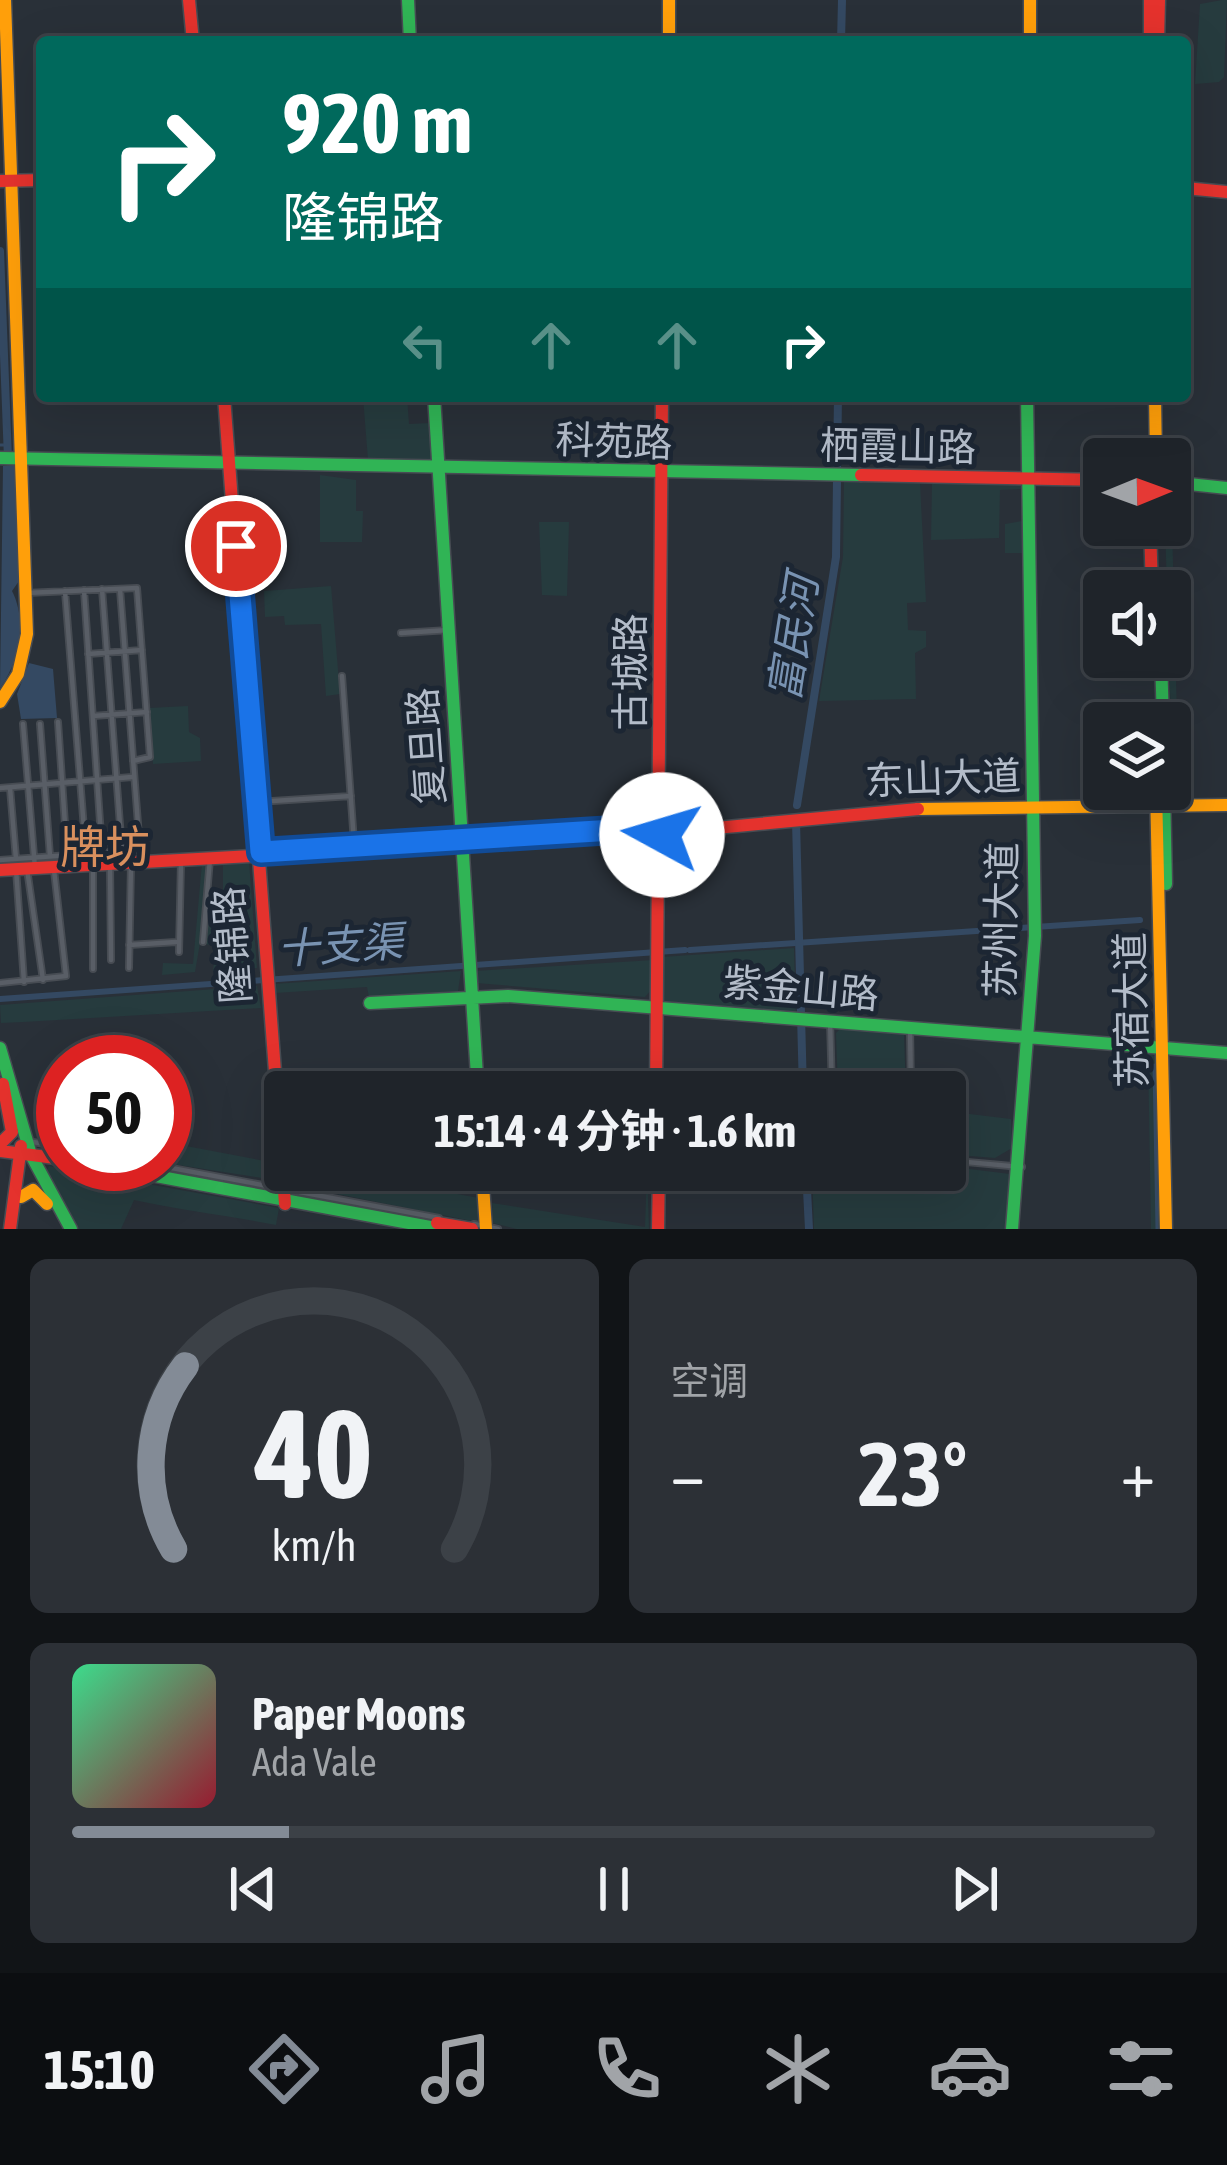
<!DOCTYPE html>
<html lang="zh">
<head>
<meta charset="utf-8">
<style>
	body { margin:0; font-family:"Asap Condensed","Noto Sans SC",sans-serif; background:#2c3036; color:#f1f3f6; height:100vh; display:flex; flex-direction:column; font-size:45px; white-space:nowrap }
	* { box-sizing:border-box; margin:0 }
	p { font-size:39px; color:#a1a4a8 }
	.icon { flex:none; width:66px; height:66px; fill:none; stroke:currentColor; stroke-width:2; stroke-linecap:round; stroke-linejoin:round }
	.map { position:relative; height:1229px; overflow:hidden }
	.sheet { display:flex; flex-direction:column; gap:30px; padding:30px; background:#111417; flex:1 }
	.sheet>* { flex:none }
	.top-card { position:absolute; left:36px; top:36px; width:1155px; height:366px; border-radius:12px; box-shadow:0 12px 48px #0002,0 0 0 3px #3c4147; background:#00695c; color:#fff; overflow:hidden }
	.needle { width:78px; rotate:89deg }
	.controls { position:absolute; left:1083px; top:438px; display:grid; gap:24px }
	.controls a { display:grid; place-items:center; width:108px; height:108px; border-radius:12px; background:#1f242a; box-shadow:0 12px 48px #0002,0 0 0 3px #3c4147; font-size:60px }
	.speed { position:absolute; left:36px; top:1035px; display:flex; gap:24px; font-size:60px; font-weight:700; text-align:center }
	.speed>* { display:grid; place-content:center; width:156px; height:156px; border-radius:50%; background:#1f242a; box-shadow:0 12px 48px #0002,0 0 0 3px #3c4147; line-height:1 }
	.speed .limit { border:18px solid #d22; background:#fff; color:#111 }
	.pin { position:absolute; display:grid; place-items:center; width:102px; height:102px; color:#fff; margin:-51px; border:6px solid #fff; border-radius:50%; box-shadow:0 3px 12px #0007 }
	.me { position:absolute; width:132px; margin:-66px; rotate:276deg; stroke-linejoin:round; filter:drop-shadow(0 0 9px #0008) }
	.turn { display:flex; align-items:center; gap:42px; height:252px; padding:0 48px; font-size:54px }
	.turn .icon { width:156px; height:156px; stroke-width:2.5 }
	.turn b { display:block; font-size:84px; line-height:102px }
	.lanes { display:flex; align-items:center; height:114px; padding:0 48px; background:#0003; justify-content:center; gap:60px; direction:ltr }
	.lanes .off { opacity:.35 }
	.big { font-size:90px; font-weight:700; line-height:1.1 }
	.sheet .tile { flex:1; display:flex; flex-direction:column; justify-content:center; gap:18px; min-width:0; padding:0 42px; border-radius:18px; background:#2c3036 }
	.sheet .dial { align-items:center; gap:0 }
	.dial svg { height:312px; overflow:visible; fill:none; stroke:#3c4147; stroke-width:7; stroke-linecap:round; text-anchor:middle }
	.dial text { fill:#f1f3f6; stroke:none }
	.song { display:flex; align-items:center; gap:36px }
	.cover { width:144px; height:144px; border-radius:18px; background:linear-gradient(135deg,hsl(150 70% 55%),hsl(350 70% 35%)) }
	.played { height:12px; border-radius:6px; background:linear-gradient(90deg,#838b96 20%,#3c4147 20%) }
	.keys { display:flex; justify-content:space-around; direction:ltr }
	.heat { display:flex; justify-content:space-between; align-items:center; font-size:66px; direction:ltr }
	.sheet .tiles { flex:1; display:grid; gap:30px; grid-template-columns:1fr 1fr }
	.tile:last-child { grid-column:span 2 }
	.trip { position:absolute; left:264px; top:1071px; width:702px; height:120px; border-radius:12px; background:#1f242a; box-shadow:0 12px 48px #0002,0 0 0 3px #3c4147; font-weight:700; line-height:120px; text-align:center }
	.tabs { display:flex; height:192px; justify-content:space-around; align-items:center; background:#0c0e11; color:#a1a4a8 }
	.tabs .icon { width:84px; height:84px }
	.tabs .current { color:#838b96 }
	.tabs b { font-size:54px; color:#f1f3f6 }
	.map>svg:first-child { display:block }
</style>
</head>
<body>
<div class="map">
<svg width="1227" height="1229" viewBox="0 0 1227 1229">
	<rect width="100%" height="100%" fill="#293038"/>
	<path fill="#263b3e" d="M 1222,0 L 1227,0 L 1224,77 L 1219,82 L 1195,84 L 1200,4 Z
		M 407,396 L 409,424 L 430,423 L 432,459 L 368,460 L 363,397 Z
		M 320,475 L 356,480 L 356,511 L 363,511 L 362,542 L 320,542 Z
		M 844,481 L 920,483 L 926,602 L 907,603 L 908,630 L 926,631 L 926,647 L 915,653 L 916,699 L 819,701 L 843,557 Z
		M 932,483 L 1023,485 L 1024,553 L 1005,553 L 1005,524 L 1022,521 L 1021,489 L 1000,490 L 999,538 L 931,540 Z
		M 1171,486 L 1179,794 L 1173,788 L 1165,525 L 1170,525 Z
		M 539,522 L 569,522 L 567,596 L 542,595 Z
		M 331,586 L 340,694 L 326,696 L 321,624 L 285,625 L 284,616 L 265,617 L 264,591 Z
		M 188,706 L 189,732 L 200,738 L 201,761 L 153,764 L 149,708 Z
		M 249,861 L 257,968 L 213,971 L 216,946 L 200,943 L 195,972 L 162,975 L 163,963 L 193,964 L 202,863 L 208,863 L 207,891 L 223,891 L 223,862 Z
		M 794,948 L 796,1013 L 663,1001 L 662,957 Z
		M 654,960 L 653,988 L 645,997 L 476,983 L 475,971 Z
		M 461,971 L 458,991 L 369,997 L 367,987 L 275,993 L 274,984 Z
		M 257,986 L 261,1008 L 23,1022 L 1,1023 L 0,1005 Z
		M 841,1028 L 904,1034 L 906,1092 L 838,1092 L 836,1033 Z
		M 1148,1053 L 1155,1056 L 1157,1067 L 1160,1229 L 1151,1229 Z
		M 945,1111 L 1011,1119 L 1012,1148 L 995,1158 L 945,1154 Z
		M 165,1142 L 275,1163 L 276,1180 L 165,1163 Z
		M 49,1166 L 279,1208 L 276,1225 C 231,1216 184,1211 134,1200 L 121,1229 L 79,1229 L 46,1172 Z
		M 945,1166 L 1010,1174 L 1006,1229 L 814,1229 L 812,1170 Z
		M 288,1170 L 327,1170 L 479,1198 L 477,1222 L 292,1185 Z
		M 647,1170 L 649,1229 L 517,1229 L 493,1223 L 492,1203 L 645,1227 Z"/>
	<path fill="#344962" d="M 15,465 L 19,581 L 12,591 C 27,620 20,661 0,688 L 3,466 Z
		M 29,663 L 53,669 L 57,718 L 21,719 L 17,694 Z"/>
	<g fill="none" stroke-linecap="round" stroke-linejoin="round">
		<path stroke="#344962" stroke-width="3" d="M 0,445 L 7,445
			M 1154,1065 L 1157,1229"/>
		<path stroke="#344962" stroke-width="6" d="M 690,950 L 1140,920
			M 0,999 L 685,950"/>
		<path stroke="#344962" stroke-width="8" d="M 841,42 L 842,0
			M 0,251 L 8,459
			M 837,468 L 838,396
			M 797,805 L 836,557 L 837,480
			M 796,821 L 803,1092
			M 806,1170 L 809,1229"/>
		<g stroke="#474c53" stroke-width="8">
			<path id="street" d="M 102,589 L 122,851
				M 84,590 L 103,865
				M 65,591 L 86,854
				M 26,593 L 137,588 L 150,757 L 133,761
				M 401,633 L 449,630
				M 88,654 L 142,650
				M 342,676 L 354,842
				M 93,716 L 147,712
				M 58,722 L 67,854
				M 23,724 L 35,868
				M 40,724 L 50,856
				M 0,788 L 132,777
				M 10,788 L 16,859
				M 257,802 L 351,796
				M 0,860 L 140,850 L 120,589
				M 110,864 L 111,960
				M 16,869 L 24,982
				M 27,869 L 43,980
				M 203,942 L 210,859
				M 129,945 L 176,942
				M 179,952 L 181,861
				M 129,968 L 131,863
				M 93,969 L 93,865
				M 0,983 L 66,976 L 54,870
				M 830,1020 L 832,1092
				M 910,1027 L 911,1092
				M 27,1141 L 63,1147
				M 945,1160 L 1022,1167
				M 63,1164 L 87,1168
				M 150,1164 L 439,1218
				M 474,1224 L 498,1229"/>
		</g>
		<g stroke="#474c53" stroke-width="15">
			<path id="fast" d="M 408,0 L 410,42
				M 434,396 L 478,1092
				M 0,458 L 861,475
				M 1170,482 L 1227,488
				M 1161,657 L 1163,723
				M 1164,789 L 1166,884
				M 370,1003 L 508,996 L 1227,1053
				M 0,1048 L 31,1155 L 71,1229
				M 91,1164 L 441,1229
				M 1012,1229 L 1035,936 L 1027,396"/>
		</g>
		<g stroke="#474c53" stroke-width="15">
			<path id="slow" d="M 669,0 L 669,42
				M 1030,0 L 1030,42
				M 1155,396 L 1156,459
				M 0,702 L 18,674 L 27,634 L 5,0
				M 1156,789 L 1166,1229
				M 918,809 L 1227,805
				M 482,1170 L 486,1229
				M 21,1197 L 33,1190 L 47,1204"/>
		</g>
		<g stroke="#474c53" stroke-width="15">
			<path id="jam" d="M 189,0 L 193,42
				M 1150,0 L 1150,42
				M 1158,42 L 1159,0
				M 0,181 L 42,180
				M 1185,188 L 1227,192
				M 224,396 L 285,1204
				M 861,475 L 1104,480
				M 1150,525 L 1152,591
				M 0,870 L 662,833 L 918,809
				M 656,1092 L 662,396
				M 0,1144 L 12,1132 L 3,1084
				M 0,1151 L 63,1159
				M 437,1223 L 472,1229
				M 10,1229 L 21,1146
				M 658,1229 L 659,1170"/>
		</g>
		<use href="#street" stroke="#595e66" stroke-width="4.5"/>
		<use href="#fast" stroke="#30b455" stroke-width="12"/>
		<use href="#slow" stroke="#ff9f0a" stroke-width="12"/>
		<use href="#jam" stroke="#e5322d" stroke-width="12"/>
	</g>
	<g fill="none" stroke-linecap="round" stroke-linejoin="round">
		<g stroke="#114b97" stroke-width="30">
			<path id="route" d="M 236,546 L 261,852 L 662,827 L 662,835"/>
		</g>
		<use href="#route" stroke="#1a73e8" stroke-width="21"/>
	</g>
	<g text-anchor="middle" stroke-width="10" stroke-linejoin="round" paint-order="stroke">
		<g font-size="39" fill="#b3bcc9" stroke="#1c2633">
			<text transform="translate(614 441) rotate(2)" y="14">科苑路</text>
			<text transform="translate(898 446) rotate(1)" y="14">栖霞山路</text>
			<text transform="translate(630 672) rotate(-90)" y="14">古城路</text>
			<text transform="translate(426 746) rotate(-94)" y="14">复旦路</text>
			<text transform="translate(943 778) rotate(-2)" y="14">东山大道</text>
			<text transform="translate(1001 920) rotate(-89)" y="14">苏州大道</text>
			<text transform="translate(232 945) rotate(-94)" y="14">隆锦路</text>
			<text transform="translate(801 988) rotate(5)" y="14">紫金山路</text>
			<text transform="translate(1131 1010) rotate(-91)" y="14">苏宿大道</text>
		</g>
		<g font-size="42" font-style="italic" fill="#7993b2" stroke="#1c2633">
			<text transform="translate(793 638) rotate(-81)" y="15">富民河</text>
			<text transform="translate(340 945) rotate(-4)" y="15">十支渠</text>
		</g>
		<g font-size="45" fill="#d9905e" stroke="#1c2633">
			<text x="105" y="863">牌坊</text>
		</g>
	</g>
</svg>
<div class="controls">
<a><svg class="needle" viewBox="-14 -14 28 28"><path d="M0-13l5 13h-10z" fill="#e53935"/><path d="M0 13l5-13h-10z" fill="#a1a4a8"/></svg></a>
<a><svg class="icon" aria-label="sound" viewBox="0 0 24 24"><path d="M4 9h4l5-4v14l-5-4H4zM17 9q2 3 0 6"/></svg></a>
<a><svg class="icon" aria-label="layers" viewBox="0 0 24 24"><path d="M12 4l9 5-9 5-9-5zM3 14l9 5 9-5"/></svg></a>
</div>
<div class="speed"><div class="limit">50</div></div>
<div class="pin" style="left:236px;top:546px;background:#d93025"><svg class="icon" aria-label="arrive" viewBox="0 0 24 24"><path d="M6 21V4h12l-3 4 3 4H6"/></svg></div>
<svg class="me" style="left:662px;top:835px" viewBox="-20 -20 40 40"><circle r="19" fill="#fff"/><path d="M0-13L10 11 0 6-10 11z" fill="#1a73e8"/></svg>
<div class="trip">15:14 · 4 分钟 · 1.6 km</div>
<div class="top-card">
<div class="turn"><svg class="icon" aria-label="right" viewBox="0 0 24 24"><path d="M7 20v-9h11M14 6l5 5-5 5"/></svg><div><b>920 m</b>隆锦路</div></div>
<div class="lanes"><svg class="icon off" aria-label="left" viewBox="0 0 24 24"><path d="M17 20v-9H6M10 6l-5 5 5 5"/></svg><svg class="icon off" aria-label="ahead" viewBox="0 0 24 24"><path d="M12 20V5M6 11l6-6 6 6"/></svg><svg class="icon off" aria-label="ahead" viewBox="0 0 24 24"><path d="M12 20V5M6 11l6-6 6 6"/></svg><svg class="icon" aria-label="right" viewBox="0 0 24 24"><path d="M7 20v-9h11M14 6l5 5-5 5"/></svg></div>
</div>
</div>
<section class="sheet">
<div class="tiles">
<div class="tile dial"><svg viewBox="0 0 100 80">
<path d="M14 69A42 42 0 1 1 86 69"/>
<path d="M14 69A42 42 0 0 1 17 22" stroke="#838b96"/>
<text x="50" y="56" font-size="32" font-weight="700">40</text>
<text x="50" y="72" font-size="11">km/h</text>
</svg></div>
<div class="tile"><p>空调</p>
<div class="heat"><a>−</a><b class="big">23°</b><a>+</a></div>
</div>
<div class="tile">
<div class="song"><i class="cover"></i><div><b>Paper Moons</b><p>Ada Vale</p></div></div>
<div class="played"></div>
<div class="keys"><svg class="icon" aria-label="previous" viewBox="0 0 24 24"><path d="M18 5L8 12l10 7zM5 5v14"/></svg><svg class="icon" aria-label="pause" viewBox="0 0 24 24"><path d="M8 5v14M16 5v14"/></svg><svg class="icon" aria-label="next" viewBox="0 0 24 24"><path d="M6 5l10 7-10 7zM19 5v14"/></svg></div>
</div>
</div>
</section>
<nav class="tabs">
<b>15:10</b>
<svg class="icon current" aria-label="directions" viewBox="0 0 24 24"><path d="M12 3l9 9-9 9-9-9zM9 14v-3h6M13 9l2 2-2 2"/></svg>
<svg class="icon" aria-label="music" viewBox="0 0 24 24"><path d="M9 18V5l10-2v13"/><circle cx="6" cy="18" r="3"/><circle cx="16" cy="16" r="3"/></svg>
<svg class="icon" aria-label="phone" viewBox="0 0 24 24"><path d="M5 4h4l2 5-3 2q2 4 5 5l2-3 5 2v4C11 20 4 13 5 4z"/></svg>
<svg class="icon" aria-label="climate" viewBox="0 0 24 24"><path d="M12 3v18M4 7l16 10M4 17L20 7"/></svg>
<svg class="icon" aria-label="car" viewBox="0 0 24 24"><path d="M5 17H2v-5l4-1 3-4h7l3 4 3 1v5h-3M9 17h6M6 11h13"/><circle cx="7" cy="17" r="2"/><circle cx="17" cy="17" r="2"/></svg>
<svg class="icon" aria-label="filters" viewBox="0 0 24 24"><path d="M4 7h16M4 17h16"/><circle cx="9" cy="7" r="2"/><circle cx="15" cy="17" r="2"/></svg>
</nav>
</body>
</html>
